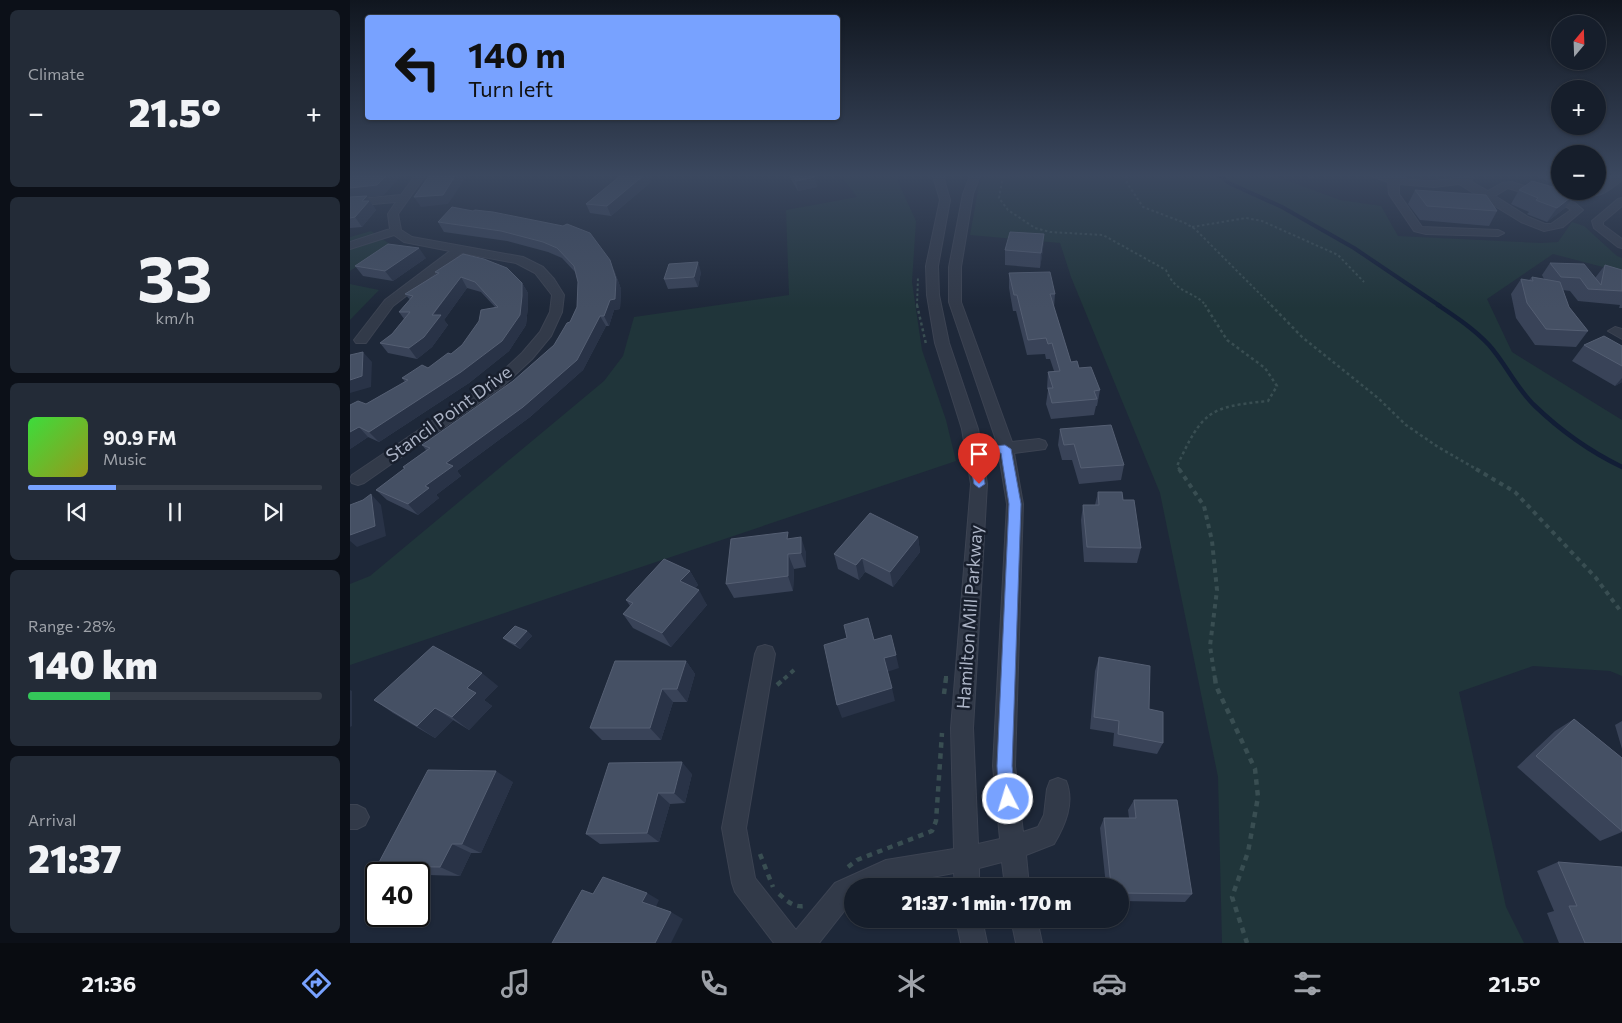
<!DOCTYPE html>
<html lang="en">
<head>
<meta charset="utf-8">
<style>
	body { margin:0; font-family:Commissioner,sans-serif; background:#232b37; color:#f1f3f6; height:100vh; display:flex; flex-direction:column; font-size:19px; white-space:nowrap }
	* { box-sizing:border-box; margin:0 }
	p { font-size:16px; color:#9ea2a9 }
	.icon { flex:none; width:28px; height:28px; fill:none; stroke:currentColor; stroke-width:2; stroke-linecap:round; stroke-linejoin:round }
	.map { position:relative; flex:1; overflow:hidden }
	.drawer { display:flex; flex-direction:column; gap:10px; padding:10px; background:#0c1018; width:350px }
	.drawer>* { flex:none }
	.banner { position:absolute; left:15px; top:15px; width:475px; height:105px; border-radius:5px; box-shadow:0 1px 4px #0004,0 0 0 1px #353c47; background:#78a2ff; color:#111; overflow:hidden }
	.needle { width:32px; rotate:19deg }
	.fabs { position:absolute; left:1201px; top:15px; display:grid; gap:10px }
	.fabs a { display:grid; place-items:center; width:55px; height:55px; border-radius:50%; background:#161e2b; box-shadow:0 1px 4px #0004,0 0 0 1px #353c47; font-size:25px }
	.speed { position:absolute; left:15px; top:862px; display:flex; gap:10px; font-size:25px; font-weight:700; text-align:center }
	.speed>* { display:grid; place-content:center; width:65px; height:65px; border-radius:50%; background:#161e2b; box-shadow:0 1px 4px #0004,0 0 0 1px #353c47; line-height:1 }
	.speed .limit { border:2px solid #111; border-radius:8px; background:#fff; color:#111 }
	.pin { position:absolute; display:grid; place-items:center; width:42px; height:42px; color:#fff; margin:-51px -21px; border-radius:50% 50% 50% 0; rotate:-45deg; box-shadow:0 0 5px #0007 }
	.pin .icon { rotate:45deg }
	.me { position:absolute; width:55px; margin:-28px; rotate:355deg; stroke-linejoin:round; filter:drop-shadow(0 0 4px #0008) }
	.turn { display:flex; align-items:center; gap:18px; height:105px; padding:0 20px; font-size:22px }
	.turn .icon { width:65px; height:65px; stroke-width:2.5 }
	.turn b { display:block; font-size:35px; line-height:42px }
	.big { font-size:38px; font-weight:800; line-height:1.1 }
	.drawer .widget { flex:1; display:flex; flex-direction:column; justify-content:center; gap:8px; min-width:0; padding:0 18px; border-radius:8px; background:#232b37 }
	.drawer .dial { align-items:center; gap:0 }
	.dial b { font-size:65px; line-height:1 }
	.song { display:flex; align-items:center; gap:15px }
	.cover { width:60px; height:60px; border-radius:8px; background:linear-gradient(135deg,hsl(120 70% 55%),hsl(60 70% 35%)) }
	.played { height:5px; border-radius:2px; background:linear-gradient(90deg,#78a2ff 30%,#353c47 30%) }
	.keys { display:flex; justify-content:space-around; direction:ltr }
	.heat { display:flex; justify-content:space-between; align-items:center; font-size:28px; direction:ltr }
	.charge { height:8px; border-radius:4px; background:linear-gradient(90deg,#34c759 28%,#353c47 0) }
	.trip { position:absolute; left:494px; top:878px; width:285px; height:50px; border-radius:25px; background:#161e2b; box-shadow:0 1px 4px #0004,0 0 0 1px #353c47; font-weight:800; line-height:50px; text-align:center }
	.tab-bar { display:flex; height:80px; justify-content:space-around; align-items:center; background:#090c11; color:#9ea2a9 }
	.tab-bar .icon { width:35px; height:35px }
	.tab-bar .selected { color:#78a2ff }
	.tab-bar b { font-size:22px; color:#f1f3f6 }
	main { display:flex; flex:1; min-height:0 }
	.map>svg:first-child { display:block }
</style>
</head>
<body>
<main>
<section class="drawer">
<div class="widget"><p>Climate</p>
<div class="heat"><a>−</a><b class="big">21.5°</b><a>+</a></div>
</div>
<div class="widget dial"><b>33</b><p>km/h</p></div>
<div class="widget">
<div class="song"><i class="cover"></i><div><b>90.9 FM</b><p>Music</p></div></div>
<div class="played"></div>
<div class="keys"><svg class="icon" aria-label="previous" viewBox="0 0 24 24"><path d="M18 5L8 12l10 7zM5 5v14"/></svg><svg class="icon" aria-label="pause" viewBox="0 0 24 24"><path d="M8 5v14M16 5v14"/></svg><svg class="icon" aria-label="next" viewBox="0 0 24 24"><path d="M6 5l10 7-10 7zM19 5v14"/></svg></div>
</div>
<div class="widget"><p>Range · 28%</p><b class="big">140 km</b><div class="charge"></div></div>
<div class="widget"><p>Arrival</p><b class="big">21:37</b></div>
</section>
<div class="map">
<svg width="1272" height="943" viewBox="0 0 1272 943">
	<rect width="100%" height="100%" fill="#1e2839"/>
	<path fill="#20353a" d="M 491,176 L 547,176 L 549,184 L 566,221 L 562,282 L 572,350 L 596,420 L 606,461 L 0,665 L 0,584 L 20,576 L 254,381 L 273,356 L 284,317 L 439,295 L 436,210 L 507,197 Z
		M 634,176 L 925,176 L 990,200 L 1031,206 L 1048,236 L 1191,243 L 1208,242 L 1222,222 L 1234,226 L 1267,256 L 1272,258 L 1272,272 L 1203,254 L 1137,299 L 1162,352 L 1272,420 L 1272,676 L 1260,671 L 1183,666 L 1109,692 L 1156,907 L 1174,943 L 872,943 L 868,777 L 810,493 L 721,277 L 710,243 L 620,235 L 629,185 Z
		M 21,231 L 41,245 L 0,271 L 0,237 Z
		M 0,284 L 29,290 L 0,320 Z"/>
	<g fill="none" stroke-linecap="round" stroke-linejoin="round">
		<path stroke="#121e36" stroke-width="4" d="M 870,176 L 879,183 L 932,207 L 1004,248 L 1090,306"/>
		<path stroke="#121e36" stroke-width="4.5" d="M 1088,305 C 1106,317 1124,329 1139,345 C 1156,364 1166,388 1185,406 C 1210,430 1241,452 1272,467"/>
		<g stroke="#3c4352" stroke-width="2">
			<path id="minor" d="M 65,176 L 75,176 L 48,214 L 51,230 L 62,237 L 173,257 L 193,267 L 204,279 L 214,295 L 212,312 L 201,336 L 182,359 L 153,386 L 14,483 L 8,485 L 2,483 L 0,479 L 2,475 L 143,380 L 172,353 L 190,332 L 200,312 L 202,295 L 185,273 L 166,263 L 112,253 L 43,306 L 16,343 L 6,343 L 4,340 L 35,300 L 100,251 L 54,242 L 44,235 L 0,249 L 0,242 L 40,229 L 38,214 L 46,202 L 0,206 L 0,200 L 51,195 Z
				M 583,176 L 593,176 L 600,200 L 588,266 L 589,295 L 599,343 L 628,429 L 631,446 L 647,444 L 646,440 L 599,302 L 599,267 L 613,194 L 620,176 L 630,176 L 623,194 L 611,267 L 611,302 L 662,442 L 689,439 L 695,441 L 697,445 L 695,449 L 664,453 L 673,504 L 665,766 L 673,832 L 688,827 L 694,815 L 697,789 L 700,781 L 708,778 L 716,781 C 725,803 715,825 704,844 L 676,855 L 679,886 L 655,886 L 652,862 L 629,868 L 629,886 L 605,886 L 604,873 L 533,886 L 502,886 L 502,901 L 469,943 L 424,943 L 385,892 L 382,883 L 372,828 L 405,654 L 408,647 L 415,645 L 422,647 L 425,654 L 396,828 L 405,878 L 446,930 L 485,883 L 536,860 L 604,849 L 601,728 L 621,484 L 612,429 L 585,343 L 577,295 L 576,266 L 590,200 ZM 649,455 L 657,504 L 643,766 L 650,839 L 628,844 L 623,728 L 637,484 L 633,457 Z
				M 1021,176 L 1048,176 L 1061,180 L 1084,181 L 1123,176 L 1124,178 L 1120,181 L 1138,191 L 1152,183 L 1162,182 L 1225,203 L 1233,210 L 1213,227 L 1194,231 L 1171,222 L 1109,184 L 1084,187 L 1049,184 L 1049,194 L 1072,227 L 1148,230 L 1154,233 L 1148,236 L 1076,234 L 1064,231 L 1039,194 L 1038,182 ZM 1158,188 L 1217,207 L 1221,210 L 1201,224 L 1195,224 L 1178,217 L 1145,196 Z
				M 1189,176 L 1204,176 L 1210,179 L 1210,185 Z
				M 1264,176 L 1272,176 L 1272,180 C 1260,190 1244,203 1229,191 L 1248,191 L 1248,189 Z
				M 1272,198 L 1272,206 L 1253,222 L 1253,225 L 1272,239 L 1272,248 L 1268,247 L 1244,228 L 1242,221 L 1268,199 Z
				M 1265,327 L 1272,329 L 1272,339 L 1258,331 Z
				M 0,805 L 7,805 L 15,809 L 19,817 L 15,825 L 7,829 L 0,829 Z
				M 606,919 L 632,919 L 637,943 L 611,943 Z
				M 661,919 L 687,919 L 692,943 L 666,943 Z"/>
		</g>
		<path stroke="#394e52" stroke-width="2" stroke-dasharray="2.5 2.5" stroke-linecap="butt" d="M 653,176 L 649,198 L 658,210 L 685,228 L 700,232 L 753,235 L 816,270 C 826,295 846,291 856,306
			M 776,176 L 777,183 L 793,207 L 835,223 L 845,229 L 922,306
			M 842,227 L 896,218 L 912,221 L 988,255 L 1014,282
			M 567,306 L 568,277"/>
		<path stroke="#394e52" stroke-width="2.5" stroke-dasharray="3 3" stroke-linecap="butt" d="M 567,305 L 576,344
			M 921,305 L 952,337 L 1028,398 L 1056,425 L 1088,447 L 1128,470
			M 830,470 L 827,466 C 853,411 858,407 918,401 L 927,386 L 915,368 L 877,340 L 855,305"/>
		<path stroke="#394e52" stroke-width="4" stroke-dasharray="4.5 4.5" stroke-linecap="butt" d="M 829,469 L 854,506 L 862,541 L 867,590 L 860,646 L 865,679
			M 1126,469 L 1165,492 L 1246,578 L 1272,613
			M 434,679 L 445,669
			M 596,679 L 596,676"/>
		<path stroke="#394e52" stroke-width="4.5" stroke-dasharray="5.5 5.5" stroke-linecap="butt" d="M 865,678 L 866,686 L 905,769 L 908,797 L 898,852 L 882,897 L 897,943
			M 427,685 L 435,678
			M 594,694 L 596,678
			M 410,854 L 423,887
			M 498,867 L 507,860 L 582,831 L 586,821 L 592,733
			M 429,894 C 437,901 444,908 455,906"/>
		<use href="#minor" fill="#323a49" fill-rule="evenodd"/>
	</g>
	<path fill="#394358" d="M 0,176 L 34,195 L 17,197 L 26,210 L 12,227 L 0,228 Z
		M 270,176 L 299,176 L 301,182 L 261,216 L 240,213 L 236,204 Z
		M 439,176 L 464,176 L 467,187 L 448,191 Z
		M 955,176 L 965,176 L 963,178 Z
		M 1248,176 L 1262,176 L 1248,187 Z
		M 1065,190 L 1147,211 L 1139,226 L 1070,220 L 1058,204 Z
		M 1169,190 L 1225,194 L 1215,208 L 1197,222 L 1179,215 L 1177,214 L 1179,212 L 1161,204 Z
		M 123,211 L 264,270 L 271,289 L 270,309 L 264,310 L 259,326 L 256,326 L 233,370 L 180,417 L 107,471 L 111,476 L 86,495 L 89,498 L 68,515 L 37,500 L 26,490 L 55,469 L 53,467 L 76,450 L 72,445 L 163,381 L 204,345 L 220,322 L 227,307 L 228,282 L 226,273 L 212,258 L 198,252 L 157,241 L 94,232 L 88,222 Z
		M 694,234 L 693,249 L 690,268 L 655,265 L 655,250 Z
		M 76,258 L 43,281 L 13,276 L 5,266 Z
		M 1200,263 L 1245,278 L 1255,265 L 1272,270 L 1272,308 L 1269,308 L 1270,305 L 1228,301 L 1220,291 L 1213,290 L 1219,307 L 1238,331 L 1226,347 L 1185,345 L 1166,318 L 1161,294 L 1171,279 L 1179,280 L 1182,277 L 1194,279 L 1192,275 Z
		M 85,272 L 172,283 L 178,293 L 178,306 L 176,325 L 159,351 L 119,383 L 29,442 L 18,437 L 0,449 L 0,405 L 16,404 L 55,382 L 52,378 L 78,368 L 101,354 L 112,345 L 145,307 L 131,292 L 117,288 L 94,320 L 98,325 L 82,347 L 67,359 L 38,353 L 30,343 L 42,334 L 54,319 L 49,312 L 60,300 L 55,294 L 87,274 Z
		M 351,272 L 348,287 L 318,289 L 314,279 Z
		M 659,273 L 705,294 L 704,308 L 721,362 L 729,368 L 750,390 L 747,406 L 746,406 L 744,415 L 701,419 L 696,404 L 698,390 L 697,388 L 698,372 L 704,371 L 700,359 L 696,359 L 695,354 L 677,355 L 666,311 L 663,311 L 659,288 Z
		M 1234,345 L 1272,346 L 1272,382 L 1265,386 L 1222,361 Z
		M 710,429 L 774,465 L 771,480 L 729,484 L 722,460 L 712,460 L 708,445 Z
		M 748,492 L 773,500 L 791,548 L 787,563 L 734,562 L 731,520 L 733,505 L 745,505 Z
		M 568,537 L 570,552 L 543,587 L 515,572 L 509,580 L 488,569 L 484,554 Z
		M 440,539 L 456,552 L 456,567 L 444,569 L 443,591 L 384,598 L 376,584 Z
		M 340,571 L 348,585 L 345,588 L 357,605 L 321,647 L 283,628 L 273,614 L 280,606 L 276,600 Z
		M 177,631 L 182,636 L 170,649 L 158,642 L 153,638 Z
		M 749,657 L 799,709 L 813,743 L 807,754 L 763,746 L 764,733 L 740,729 L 745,671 Z
		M 336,661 L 345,674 L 337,702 L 323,702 L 311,740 L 252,740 L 240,728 Z
		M 148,686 L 134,700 L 142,706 L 119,730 L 103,720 L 85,738 L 43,713 L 24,700 Z
		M 1224,719 L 1272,758 L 1272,832 L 1250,841 L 1167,767 L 1205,731 Z
		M 1272,721 L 1272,749 L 1265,725 Z
		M 342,774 L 335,803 L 320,804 L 309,842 L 250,844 L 236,834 Z
		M 163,782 L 131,853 L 121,853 L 110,876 L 47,874 L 27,866 Z
		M 784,800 L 842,894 L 835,902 L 770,901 L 770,886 L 756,886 L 750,828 L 754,818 L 779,818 L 778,810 Z
		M 1208,862 L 1272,943 L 1209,943 L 1197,913 L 1204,911 L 1187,871 Z"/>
	<path fill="#293347" d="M 36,176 L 51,176 L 34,195 L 17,197 L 26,210 L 12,227 L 5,217 L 0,199 L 0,188 Z
		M 105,176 L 117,176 L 98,204 L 71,207 L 64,197 Z
		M 293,176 L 299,176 L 301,182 L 261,216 L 257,206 Z
		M 1254,176 L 1262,176 L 1248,187 Z
		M 465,177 L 467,187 L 448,191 L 446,181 Z
		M 1225,194 L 1215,208 L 1197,222 L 1207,208 Z
		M 694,234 L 693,249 L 690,268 L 691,253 Z
		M 69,248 L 76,258 L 43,281 L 35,271 Z
		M 260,260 L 271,289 L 270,309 L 264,310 L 259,326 L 254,316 L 260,300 Z
		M 348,262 L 351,272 L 348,287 L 344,277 Z
		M 111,277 L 117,288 L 94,320 L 98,325 L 82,347 L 67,359 L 59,348 Z
		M 172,283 L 178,293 L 178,306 L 176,325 L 159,351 L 119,383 L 29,442 L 19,432 L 111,372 Z
		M 250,316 L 256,326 L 233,370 L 180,417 L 107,471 L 111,476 L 86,495 L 89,498 L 68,515 L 58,504 L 96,463 Z
		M 13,352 L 22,362 L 21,387 L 0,393 L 0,380 Z
		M 1272,378 L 1272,382 L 1265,386 Z
		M 9,427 L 18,437 L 0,449 L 0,432 Z
		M 21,494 L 31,505 L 36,536 L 7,547 L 0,541 L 0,535 Z
		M 451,537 L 456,552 L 456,567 L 451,553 Z
		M 568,537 L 570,552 L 543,587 L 540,572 Z
		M 438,554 L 444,569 L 443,591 L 438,576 Z
		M 512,558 L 515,572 L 509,580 L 506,565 Z
		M 340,571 L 348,585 L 338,596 L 330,581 Z
		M 349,590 L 357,605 L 321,647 L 312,633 Z
		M 177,631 L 182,636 L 170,649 L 165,644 Z
		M 546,655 L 549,668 L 537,672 L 534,658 Z
		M 336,661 L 345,674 L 337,702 L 327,689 Z
		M 132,673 L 148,686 L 134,700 L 142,706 L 119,730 L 102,717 L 117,688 Z
		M 542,688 L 545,701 L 492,718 L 487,705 Z
		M 312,689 L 323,702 L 311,740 L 300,728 Z
		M 0,690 L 2,691 L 2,726 L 0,727 Z
		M 85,708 L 103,720 L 85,738 L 67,726 Z
		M 332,762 L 342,774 L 335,803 L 324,793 Z
		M 146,771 L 163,782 L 131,853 L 112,844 Z
		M 308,793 L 320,804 L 309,842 L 297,833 Z
		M 102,844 L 121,853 L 110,876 L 90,867 Z
		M 297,893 L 309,900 L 305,909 L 292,902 Z
		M 321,912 L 333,919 L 321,943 L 305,943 Z"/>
	<path fill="#455064" stroke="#555f73" d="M 0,176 L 36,176 L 27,185 L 0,188 Z
		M 79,176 L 105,176 L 93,195 L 64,197 Z
		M 270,176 L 293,176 L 257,206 L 236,204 Z
		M 443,176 L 464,176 L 465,177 L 446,181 Z
		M 1182,181 L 1210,189 L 1210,191 L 1216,191 L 1225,194 L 1207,208 L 1188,201 L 1186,200 L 1188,198 L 1169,190 Z
		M 1065,190 L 1136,195 L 1147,211 L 1077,206 Z
		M 17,196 L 12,201 L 19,201 L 5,217 L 0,218 L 0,197 Z
		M 102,207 L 123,211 L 125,210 L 143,212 L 213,226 L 217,224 L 240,233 L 260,260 L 266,279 L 265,299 L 260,300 L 254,316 L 250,316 L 227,360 L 173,407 L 96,463 L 103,466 L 75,486 L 79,488 L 58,504 L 26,490 L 55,468 L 53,467 L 80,448 L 72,445 L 163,381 L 204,345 L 217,323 L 220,322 L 227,307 L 228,282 L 224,266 L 207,248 L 193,242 L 151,231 L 88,222 Z
		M 660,232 L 694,234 L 691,253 L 655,250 Z
		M 38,244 L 69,248 L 35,271 L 5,266 Z
		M 113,254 L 134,259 L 157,268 L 172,283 L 172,296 L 170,315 L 152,341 L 111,372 L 19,432 L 9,427 L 0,432 L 0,405 L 8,401 L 16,404 L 58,380 L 52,378 L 72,365 L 78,368 L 98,353 L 101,354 L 112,345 L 129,321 L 131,310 L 148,307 L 125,282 L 111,277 L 82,315 L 91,315 L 74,337 L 59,348 L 30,343 L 42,334 L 60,312 L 49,312 L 63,296 L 55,294 L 89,273 L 85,272 Z
		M 348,262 L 344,277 L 314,279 L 319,264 Z
		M 1200,263 L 1234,264 L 1251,285 L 1255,265 L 1272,270 L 1272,291 L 1238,289 L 1230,278 L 1211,277 Z
		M 700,272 L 705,294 L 700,294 L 721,362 L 727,361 L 729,368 L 741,367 L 750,390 L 744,391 L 747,399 L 702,403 L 698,388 L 703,388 L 698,372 L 710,371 L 702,343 L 698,344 L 696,338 L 678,340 L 667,295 L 664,295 L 659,273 Z
		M 1182,277 L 1210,282 L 1219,307 L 1238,331 L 1196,329 L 1177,303 L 1171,279 L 1183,281 Z
		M 1254,336 L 1272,346 L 1272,366 L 1234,345 Z
		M 13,352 L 12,376 L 0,380 L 0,355 Z
		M 761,425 L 774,465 L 731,468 L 724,444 L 714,445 L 710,429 Z
		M 748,492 L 772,492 L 773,500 L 784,500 L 791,548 L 737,547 L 733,505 L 749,505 Z
		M 21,494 L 25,526 L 0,535 L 0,505 L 13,500 Z
		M 520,513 L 568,537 L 540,572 L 512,558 L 506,565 L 484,554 Z
		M 438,532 L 437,539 L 451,537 L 451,553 L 438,554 L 438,576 L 376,584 L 381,539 Z
		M 314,559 L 340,571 L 330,581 L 349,590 L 312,633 L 273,614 L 283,603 L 276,600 Z
		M 518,618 L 524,640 L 541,635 L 546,655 L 534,658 L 542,688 L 487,705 L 474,645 L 497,638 L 494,625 Z
		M 165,626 L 177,631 L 165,644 L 153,638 Z
		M 83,646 L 132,673 L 117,688 L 126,693 L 102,717 L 85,708 L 67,726 L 24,700 Z
		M 749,657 L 800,666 L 799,709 L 813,712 L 813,743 L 768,734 L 769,721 L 744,717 Z
		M 265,661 L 336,661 L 327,689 L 312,689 L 300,728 L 240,728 Z
		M 1224,719 L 1272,758 L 1272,831 L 1186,756 Z
		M 332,762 L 324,793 L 308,793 L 297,833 L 236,834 L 259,763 Z
		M 78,770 L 146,771 L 112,844 L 102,844 L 90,867 L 27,866 Z
		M 784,800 L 827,800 L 842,894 L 770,893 L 770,886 L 761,886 L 754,818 L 786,818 Z
		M 1208,862 L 1272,867 L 1272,943 L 1235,943 L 1219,906 L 1227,906 Z
		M 253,877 L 297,893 L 292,902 L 321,912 L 305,943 L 202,943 L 232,890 L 243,894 Z"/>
	<linearGradient id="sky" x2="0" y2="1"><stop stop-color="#10161f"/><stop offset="0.57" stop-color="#3b485f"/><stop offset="1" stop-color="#3b485f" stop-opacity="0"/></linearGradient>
	<rect width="1272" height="308" fill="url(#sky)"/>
	<path fill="#78a2ff" stroke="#4e69a6" d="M 655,445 L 661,449 L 671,504 L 662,766 L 666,799 L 663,805 L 658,807 L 652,805 L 649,799 L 647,766 L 659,504 L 651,453 L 630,455 L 635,484 L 629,488 L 624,484 L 618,452 L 624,448 Z"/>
	<g text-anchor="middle" stroke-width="5" stroke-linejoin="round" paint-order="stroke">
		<g font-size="18" fill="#acb4c6" stroke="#181f2d">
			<text transform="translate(99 414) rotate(-36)" y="6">Stancil Point Drive</text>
			<text transform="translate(620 617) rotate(-86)" y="6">Hamilton Mill Parkway</text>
		</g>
	</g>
</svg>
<div class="fabs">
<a><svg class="needle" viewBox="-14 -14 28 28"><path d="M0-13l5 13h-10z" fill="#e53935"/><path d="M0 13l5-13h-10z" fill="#9ea2a9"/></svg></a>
<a>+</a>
<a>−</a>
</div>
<div class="speed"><div class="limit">40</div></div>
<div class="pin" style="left:629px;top:484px;background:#d93025"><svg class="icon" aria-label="arrive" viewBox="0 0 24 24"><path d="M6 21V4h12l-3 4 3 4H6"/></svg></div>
<svg class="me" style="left:658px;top:799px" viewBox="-20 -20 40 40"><circle r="17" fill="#78a2ff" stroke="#fff" stroke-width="3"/><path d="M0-11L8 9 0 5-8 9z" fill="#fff"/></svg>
<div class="trip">21:37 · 1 min · 170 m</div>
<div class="banner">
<div class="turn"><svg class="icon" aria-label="left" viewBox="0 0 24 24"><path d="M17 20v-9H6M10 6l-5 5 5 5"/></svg><div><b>140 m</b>Turn left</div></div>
</div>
</div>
</main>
<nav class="tab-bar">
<b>21:36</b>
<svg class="icon selected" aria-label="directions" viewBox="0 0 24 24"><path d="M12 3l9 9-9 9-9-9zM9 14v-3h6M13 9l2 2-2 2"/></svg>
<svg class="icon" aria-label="music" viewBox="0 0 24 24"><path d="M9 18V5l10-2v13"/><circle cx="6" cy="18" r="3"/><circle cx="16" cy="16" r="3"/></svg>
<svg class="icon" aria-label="phone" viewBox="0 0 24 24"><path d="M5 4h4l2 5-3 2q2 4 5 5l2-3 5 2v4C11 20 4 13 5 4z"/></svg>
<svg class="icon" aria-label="climate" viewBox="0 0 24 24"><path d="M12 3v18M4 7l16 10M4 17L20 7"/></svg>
<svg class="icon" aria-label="car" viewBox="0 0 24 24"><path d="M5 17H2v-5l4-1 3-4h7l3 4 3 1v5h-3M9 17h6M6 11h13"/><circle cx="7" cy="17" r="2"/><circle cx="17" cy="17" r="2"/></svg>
<svg class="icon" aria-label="filters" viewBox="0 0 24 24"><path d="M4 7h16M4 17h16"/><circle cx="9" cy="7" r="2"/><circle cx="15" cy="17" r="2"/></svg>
<b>21.5°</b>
</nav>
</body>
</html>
